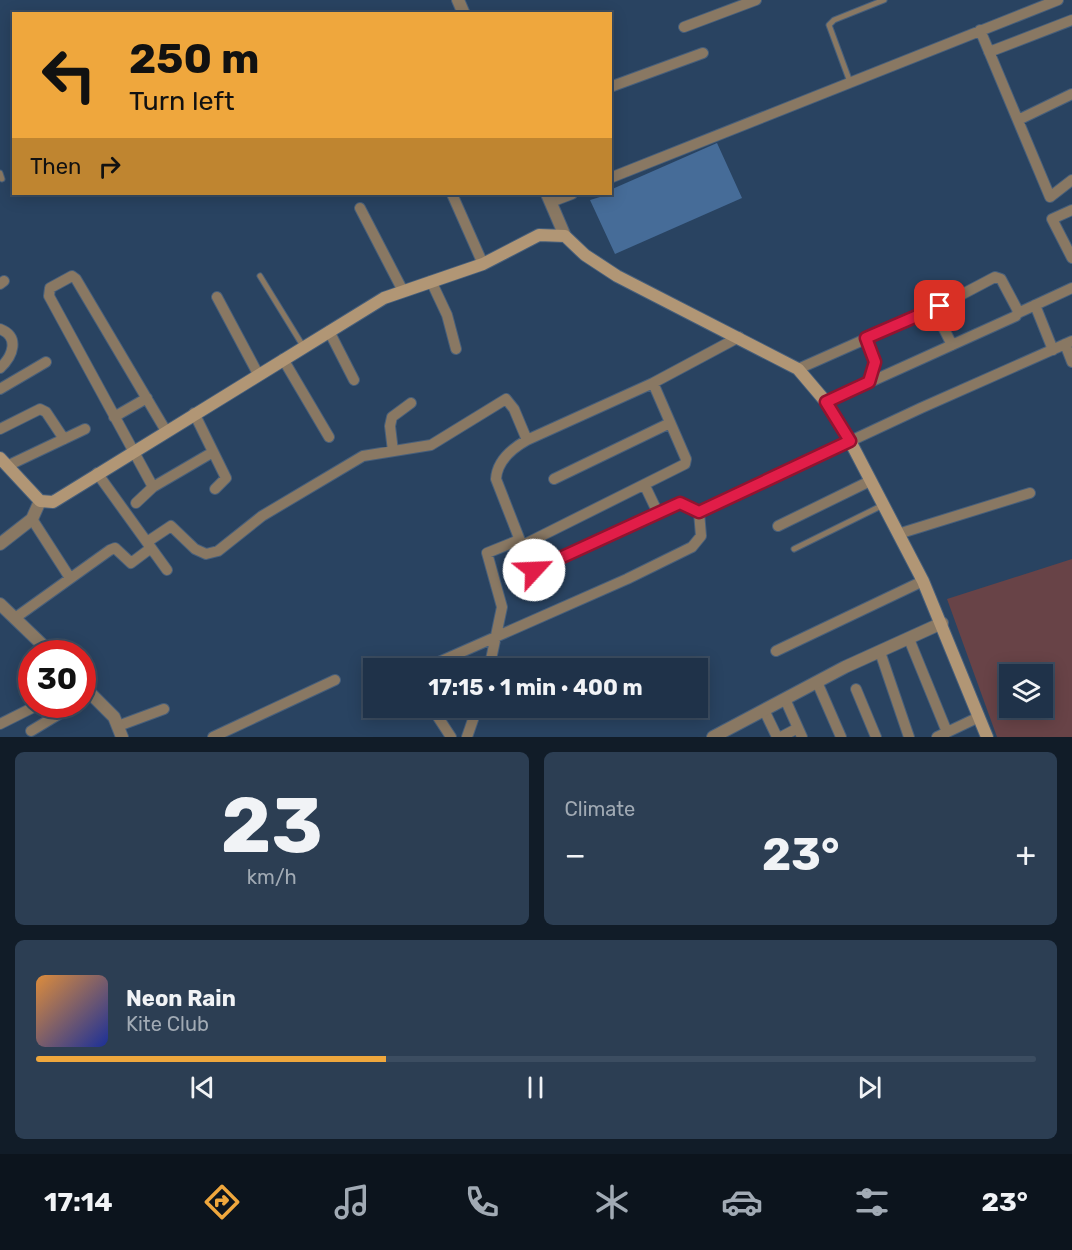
<!DOCTYPE html>
<html lang="en">
<head>
<meta charset="utf-8">
<style>
	body { margin:0; font-family:Rubik,sans-serif; background:#2c3e53; color:#f1f3f6; height:100vh; display:flex; flex-direction:column; font-size:22px; white-space:nowrap }
	* { box-sizing:border-box; margin:0 }
	p { font-size:20px; color:#a1aab4 }
	.icon { flex:none; width:33px; height:33px; fill:none; stroke:currentColor; stroke-width:2; stroke-linecap:round; stroke-linejoin:round }
	.map { position:relative; height:737px; overflow:hidden }
	.side { display:flex; flex-direction:column; gap:15px; padding:15px; background:#111c28; flex:1 }
	.side>* { flex:none }
	.guide { position:absolute; left:12px; top:12px; width:600px; height:183px; border-radius:0px; box-shadow:0 3px 15px #0003,0 0 0 2px #3c4d61; background:#efa73d; color:#111; overflow:hidden }
	.tools { position:absolute; left:999px; top:664px; display:grid; gap:12px }
	.tools a { display:grid; place-items:center; width:54px; height:54px; border-radius:0px; background:#1f3249; box-shadow:0 3px 15px #0003,0 0 0 2px #3c4d61; font-size:30px }
	.speed { position:absolute; left:18px; top:640px; display:flex; gap:12px; font-size:30px; font-weight:700; text-align:center }
	.speed>* { display:grid; place-content:center; width:78px; height:78px; border-radius:50%; background:#1f3249; box-shadow:0 3px 15px #0003,0 0 0 2px #3c4d61; line-height:1 }
	.speed .limit { border:9px solid #d22; background:#fff; color:#111 }
	.pin { position:absolute; display:grid; place-items:center; width:51px; height:51px; color:#fff; margin:-26px; border-radius:12px; box-shadow:0 3px 9px #0006 }
	.me { position:absolute; width:66px; margin:-33px; rotate:65deg; stroke-linejoin:round; filter:drop-shadow(0 0 4px #0008) }
	.turn { display:flex; align-items:center; gap:21px; height:126px; padding:0 18px; font-size:27px }
	.turn .icon { width:78px; height:78px; stroke-width:2.5 }
	.turn b { display:block; font-size:42px; line-height:51px }
	.then { display:flex; align-items:center; height:57px; padding:0 18px; background:#0003; gap:12px; font-size:22px }
	.big { font-size:45px; font-weight:700; line-height:1.1 }
	.side .widget { flex:1; display:flex; flex-direction:column; justify-content:center; gap:9px; min-width:0; padding:0 21px; border-radius:9px; background:#2c3e53 }
	.side .dial { align-items:center; gap:0 }
	.dial b { font-size:78px; line-height:1 }
	.song { display:flex; align-items:center; gap:18px }
	.cover { width:72px; height:72px; border-radius:9px; background:linear-gradient(135deg,hsl(30 70% 55%),hsl(230 70% 35%)) }
	.played { height:6px; border-radius:3px; background:linear-gradient(90deg,#efa73d 35%,#3c4d61 35%) }
	.keys { display:flex; justify-content:space-around; direction:ltr }
	.heat { display:flex; justify-content:space-between; align-items:center; font-size:33px; direction:ltr }
	.side .tiles { flex:1; display:grid; gap:15px; grid-template-columns:1fr 1fr }
	.widget:last-child { grid-column:span 2 }
	.trip { position:absolute; left:363px; top:658px; width:345px; height:60px; border-radius:0px; background:#1f3249; box-shadow:0 3px 15px #0003,0 0 0 2px #3c4d61; font-weight:700; line-height:60px; text-align:center }
	.dock { display:flex; height:96px; justify-content:space-around; align-items:center; background:#0c141d; color:#a1aab4 }
	.dock .icon { width:42px; height:42px }
	.dock .on { color:#efa73d }
	.dock b { font-size:27px; color:#f1f3f6 }
	.map>svg:first-child { display:block }
</style>
</head>
<body>
<div class="map">
<svg width="1072" height="737" viewBox="0 0 1072 737">
	<rect width="100%" height="100%" fill="#294361"/>
	<path fill="#684347" fill-rule="evenodd" d="M 1072,559 L 1072,737 L 997,737 L 947,599 ZM 1010,675 L 1042,675 L 1042,708 L 1010,708 Z"/>
	<path fill="#466c98" d="M 717,143 L 742,198 L 615,254 L 590,200 L 610,194 L 610,190 Z"/>
	<g fill="none" stroke-linecap="round" stroke-linejoin="round">
		<g stroke="#475f7b" stroke-width="7">
			<path id="service" d="M 850,82 L 829,25 L 834,20 L 884,0
				M 0,173 L 2,179
				M 260,276 L 303,346
				M 794,549 L 883,505"/>
		</g>
		<g stroke="#475f7b" stroke-width="12">
			<path id="minor" d="M 684,27 L 756,0
				M 980,30 L 1050,197 L 1072,180
				M 989,52 L 1072,20
				M 610,87 L 703,53
				M 1018,120 L 1072,94
				M 610,178 L 1058,0
				M 452,194 L 483,264
				M 551,202 L 572,194
				M 360,208 L 403,291
				M 1072,210 L 1052,219 L 1072,258
				M 431,281 L 447,315 L 456,349
				M 0,284 L 4,281
				M 217,297 L 258,374
				M 1035,305 L 1053,350
				M 934,309 L 952,345
				M 1018,313 L 1072,288
				M 0,329 C 20,337 13,356 0,368
				M 329,331 L 354,380
				M 866,338 L 875,362 L 869,382
				M 1065,344 L 1072,362
				M 283,359 L 329,437
				M 798,369 L 940,306 L 995,277 L 1001,279 L 1018,311 L 1016,316 L 826,402
				M 653,383 L 686,459 L 685,464 L 525,544 L 521,543 L 496,479 C 497,461 511,449 527,440 L 653,383 L 739,337
				M 0,389 L 46,362
				M 194,413 L 226,478 L 215,489
				M 114,417 L 147,398
				M 0,429 L 40,409 L 46,412 L 64,439
				M 166,431 L 76,279 L 72,276 L 50,288 L 49,296 L 153,487 L 213,452
				M 393,451 L 390,426 L 392,417 L 411,403
				M 7,466 L 85,429
				M 97,473 L 167,570
				M 554,479 L 670,423
				M 645,486 L 658,513
				M 136,503 L 153,487
				M 699,512 L 921,408 L 1072,341
				M 32,519 L 70,578
				M 778,526 L 870,481
				M 898,534 L 1030,493
				M 147,542 L 171,526 L 195,549 L 206,554 L 218,551 L 262,516 L 363,456 L 431,445 L 506,399 L 514,409 L 527,440
				M 534,570 L 680,503 L 699,512
				M 15,618 L 110,550 L 115,548 L 131,563 L 151,548
				M 909,639 L 947,732
				M 776,651 L 923,581
				M 880,652 L 909,737
				M 423,669 L 627,579 L 692,547 L 701,536 L 699,512
				M 489,669 L 502,607 L 487,553 L 519,540
				M 817,682 L 841,737
				M 856,689 L 876,737
				M 785,699 L 802,737
				M 432,708 L 451,737
				M 764,710 L 777,737
				M 0,724 L 38,705
				M 118,726 L 164,709
				M 31,731 L 74,705
				M 213,737 L 335,680
				M 467,737 L 477,708
				M 781,737 L 798,728
				M 937,737 L 979,717"/>
		</g>
		<g stroke="#475f7b" stroke-width="14">
			<path id="tertiary" d="M 458,0 L 464,14
				M 547,194 L 565,236
				M 0,544 L 32,519 L 40,501
				M 0,604 L 52,654
				M 82,685 L 114,717 L 122,737
				M 713,737 L 845,667 L 942,623"/>
		</g>
		<g stroke="#475f7b" stroke-width="14">
			<path id="secondary" d="M 0,458 L 40,501 L 53,502 L 384,298 L 483,264 L 539,235 L 565,236 L 585,255 L 617,276 L 798,369 L 826,402 L 850,441 L 923,581 L 987,737"/>
		</g>
		<use href="#service" stroke="#897863" stroke-width="5"/>
		<use href="#minor" stroke="#897863" stroke-width="10"/>
		<use href="#tertiary" stroke="#897863" stroke-width="12"/>
		<use href="#secondary" stroke="#b19675" stroke-width="12"/>
	</g>
	<g fill="none" stroke-linecap="round" stroke-linejoin="round">
		<g stroke="#92132f" stroke-width="15">
			<path id="route" d="M 534,570 L 680,503 L 699,512 L 850,441 L 826,402 L 869,382 L 875,362 L 866,338 L 940,306"/>
		</g>
		<use href="#route" stroke="#e11d48" stroke-width="10"/>
	</g>
</svg>
<div class="tools">
<a><svg class="icon" aria-label="layers" viewBox="0 0 24 24"><path d="M12 4l9 5-9 5-9-5zM3 14l9 5 9-5"/></svg></a>
</div>
<div class="speed"><div class="limit">30</div></div>
<div class="pin" style="left:940px;top:306px;background:#d93025"><svg class="icon" aria-label="arrive" viewBox="0 0 24 24"><path d="M6 21V4h12l-3 4 3 4H6"/></svg></div>
<svg class="me" style="left:534px;top:570px" viewBox="-20 -20 40 40"><circle r="19" fill="#fff"/><path d="M0-13L10 11 0 6-10 11z" fill="#e11d48"/></svg>
<div class="trip">17:15 · 1 min · 400 m</div>
<div class="guide">
<div class="turn"><svg class="icon" aria-label="left" viewBox="0 0 24 24"><path d="M17 20v-9H6M10 6l-5 5 5 5"/></svg><div><b>250 m</b>Turn left</div></div>
<div class="then">Then<svg class="icon" aria-label="right" viewBox="0 0 24 24"><path d="M7 20v-9h11M14 6l5 5-5 5"/></svg></div>
</div>
</div>
<section class="side">
<div class="tiles">
<div class="widget dial"><b>23</b><p>km/h</p></div>
<div class="widget"><p>Climate</p>
<div class="heat"><a>−</a><b class="big">23°</b><a>+</a></div>
</div>
<div class="widget">
<div class="song"><i class="cover"></i><div><b>Neon Rain</b><p>Kite Club</p></div></div>
<div class="played"></div>
<div class="keys"><svg class="icon" aria-label="previous" viewBox="0 0 24 24"><path d="M18 5L8 12l10 7zM5 5v14"/></svg><svg class="icon" aria-label="pause" viewBox="0 0 24 24"><path d="M8 5v14M16 5v14"/></svg><svg class="icon" aria-label="next" viewBox="0 0 24 24"><path d="M6 5l10 7-10 7zM19 5v14"/></svg></div>
</div>
</div>
</section>
<nav class="dock">
<b>17:14</b>
<svg class="icon on" aria-label="directions" viewBox="0 0 24 24"><path d="M12 3l9 9-9 9-9-9zM9 14v-3h6M13 9l2 2-2 2"/></svg>
<svg class="icon" aria-label="music" viewBox="0 0 24 24"><path d="M9 18V5l10-2v13"/><circle cx="6" cy="18" r="3"/><circle cx="16" cy="16" r="3"/></svg>
<svg class="icon" aria-label="phone" viewBox="0 0 24 24"><path d="M5 4h4l2 5-3 2q2 4 5 5l2-3 5 2v4C11 20 4 13 5 4z"/></svg>
<svg class="icon" aria-label="climate" viewBox="0 0 24 24"><path d="M12 3v18M4 7l16 10M4 17L20 7"/></svg>
<svg class="icon" aria-label="car" viewBox="0 0 24 24"><path d="M5 17H2v-5l4-1 3-4h7l3 4 3 1v5h-3M9 17h6M6 11h13"/><circle cx="7" cy="17" r="2"/><circle cx="17" cy="17" r="2"/></svg>
<svg class="icon" aria-label="filters" viewBox="0 0 24 24"><path d="M4 7h16M4 17h16"/><circle cx="9" cy="7" r="2"/><circle cx="15" cy="17" r="2"/></svg>
<b>23°</b>
</nav>
</body>
</html>
